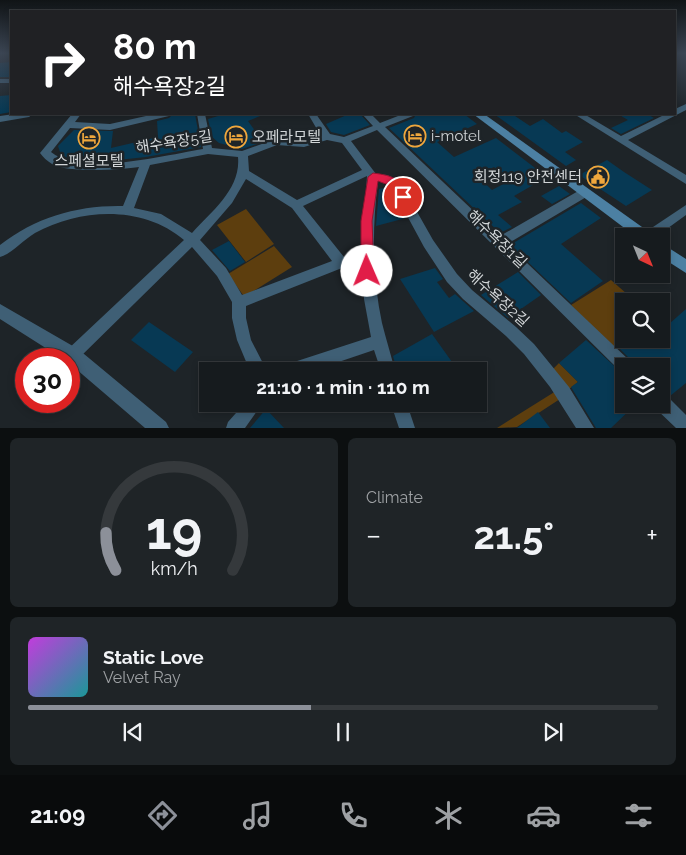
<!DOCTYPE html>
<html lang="en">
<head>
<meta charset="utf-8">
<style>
	body { margin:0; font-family:Raleway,"Noto Sans KR",sans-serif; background:#1f2427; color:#f1f3f6; height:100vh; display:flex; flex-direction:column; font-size:19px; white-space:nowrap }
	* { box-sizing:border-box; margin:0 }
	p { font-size:16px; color:#9ea1a4 }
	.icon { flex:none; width:28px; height:28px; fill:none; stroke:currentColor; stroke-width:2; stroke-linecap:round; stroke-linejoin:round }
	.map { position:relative; height:428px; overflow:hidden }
	.side { display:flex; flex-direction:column; gap:10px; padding:10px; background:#0c0f10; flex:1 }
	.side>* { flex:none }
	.banner { position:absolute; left:10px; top:10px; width:666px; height:105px; border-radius:0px; box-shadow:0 2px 8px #0003,0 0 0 1px #35393c; background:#202124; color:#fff; overflow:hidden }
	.needle { width:32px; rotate:137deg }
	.fabs { position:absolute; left:615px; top:228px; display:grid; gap:10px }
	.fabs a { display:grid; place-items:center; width:55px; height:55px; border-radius:0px; background:#161b1e; box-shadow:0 2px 8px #0003,0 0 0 1px #35393c; font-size:25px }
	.speed { position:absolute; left:15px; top:348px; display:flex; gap:10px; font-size:25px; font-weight:700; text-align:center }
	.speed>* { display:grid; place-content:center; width:65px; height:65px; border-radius:50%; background:#161b1e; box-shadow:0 2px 8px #0003,0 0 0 1px #35393c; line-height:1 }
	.speed .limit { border:8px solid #d22; background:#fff; color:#111 }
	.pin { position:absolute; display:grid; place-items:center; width:42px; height:42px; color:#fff; margin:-21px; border:2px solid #fff; border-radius:50%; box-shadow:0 1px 5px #0007 }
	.me { position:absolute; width:55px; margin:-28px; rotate:359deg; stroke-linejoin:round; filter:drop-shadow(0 0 4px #0008) }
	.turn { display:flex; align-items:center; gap:18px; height:105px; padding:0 20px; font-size:22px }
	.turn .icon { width:65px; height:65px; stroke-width:2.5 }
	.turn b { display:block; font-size:35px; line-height:42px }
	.big { font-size:38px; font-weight:700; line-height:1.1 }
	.side .card { flex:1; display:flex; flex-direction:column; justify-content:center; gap:8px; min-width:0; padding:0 18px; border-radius:8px; background:#1f2427 }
	.side .dial { align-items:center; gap:0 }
	.dial svg { height:130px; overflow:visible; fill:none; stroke:#35393c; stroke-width:7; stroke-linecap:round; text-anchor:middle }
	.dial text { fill:#f1f3f6; stroke:none }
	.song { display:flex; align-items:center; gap:15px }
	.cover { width:60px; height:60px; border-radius:8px; background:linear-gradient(135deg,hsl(290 70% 55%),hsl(180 70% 35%)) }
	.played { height:5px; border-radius:2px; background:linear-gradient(90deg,#8c9099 45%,#35393c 45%) }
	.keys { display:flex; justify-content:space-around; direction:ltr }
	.heat { display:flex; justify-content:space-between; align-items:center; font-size:28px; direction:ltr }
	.side .tiles { flex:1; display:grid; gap:10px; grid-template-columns:1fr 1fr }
	.card:last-child { grid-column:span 2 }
	.trip { position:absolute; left:199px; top:362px; width:288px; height:50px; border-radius:0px; background:#161b1e; box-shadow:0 2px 8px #0003,0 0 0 1px #35393c; font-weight:700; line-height:50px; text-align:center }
	.menu { display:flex; height:80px; justify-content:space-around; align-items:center; background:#090b0c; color:#9ea1a4 }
	.menu .icon { width:35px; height:35px }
	.menu .active { color:#8c9099 }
	.menu b { font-size:22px; color:#f1f3f6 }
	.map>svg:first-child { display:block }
</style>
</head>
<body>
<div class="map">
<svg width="686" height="428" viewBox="0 0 686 428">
	<rect width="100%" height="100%" fill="#1e2428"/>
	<path fill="#5d3e0e" d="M 246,209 L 274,244 L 246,262 L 217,225 Z
		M 274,246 L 292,267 L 247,295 L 243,295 L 228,274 Z
		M 611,280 L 635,301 L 624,301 L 624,339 L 626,339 L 614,348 L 571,305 Z
		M 559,363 L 578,382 L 568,390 L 553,369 Z
		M 556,391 L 560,399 L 517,427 L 497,428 Z"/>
	<path fill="#073954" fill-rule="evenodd" d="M 11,62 L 11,77 L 0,77 L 0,63 Z
		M 11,95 L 11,112 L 0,114 L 0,96 Z
		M 173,114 L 195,114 L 201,147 L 146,157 L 108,161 L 70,159 L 61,155 L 58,146 L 74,130 L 113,131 L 111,148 L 158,137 L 157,121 L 169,118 Z
		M 225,114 L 265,114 L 248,121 L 263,142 L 242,149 L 219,143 L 212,137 L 208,119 Z
		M 349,114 L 360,114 L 370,125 L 344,135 L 331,132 L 326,124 Z
		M 416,114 L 464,114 L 477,124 L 437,142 L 454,157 L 496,138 L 547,177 L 514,196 L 522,202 L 498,215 L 512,227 L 500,233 L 389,128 L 414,118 ZM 494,167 L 511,180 L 492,190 L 476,175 Z
		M 494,114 L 512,114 L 530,126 L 543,119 L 562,133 L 566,131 L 583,142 L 565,152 L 576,160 L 566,166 Z
		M 618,114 L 647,114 L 654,118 L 621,134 L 611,128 L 628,120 Z
		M 607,160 L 624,172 L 652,190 L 626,206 L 579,175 Z
		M 559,186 L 570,194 L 552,204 L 541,196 Z
		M 388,187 L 406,218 L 376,226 L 379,189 Z
		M 581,203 L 601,218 L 561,244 L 603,281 L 571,303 L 510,245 Z
		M 229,241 L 245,262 L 230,271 L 212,250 Z
		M 435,268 L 443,279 L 437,282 L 449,298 L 455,294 L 474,311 L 434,332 L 400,279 Z
		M 518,272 L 541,295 L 508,318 L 481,295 Z
		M 686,309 L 686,383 L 670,396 L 661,392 L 661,366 L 634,366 L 631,360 L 618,347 L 628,339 L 661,339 L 661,318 L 669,324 Z
		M 149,322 L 193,352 L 175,372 L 131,340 Z
		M 432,334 L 457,369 L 453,371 L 397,371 L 393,356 Z
		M 586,340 L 624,375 L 624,404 L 636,404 L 611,428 L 596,428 L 571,387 L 578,382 L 559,363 Z
		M 266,409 L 284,428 L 250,428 Z
		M 538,412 L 550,428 L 517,428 Z"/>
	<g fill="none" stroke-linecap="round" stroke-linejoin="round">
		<path fill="#3f5f75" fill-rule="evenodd" d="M 0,79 L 11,79 L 11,83 L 0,83 Z
			M 686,104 L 686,110 L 628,140 L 686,175 L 686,184 L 574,114 L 584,114 L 621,136 L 666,114 L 675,114 L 675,109 Z
			M 14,114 L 33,114 L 29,117 L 0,122 L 0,116 Z
			M 72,114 L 81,114 L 75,122 L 110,124 L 155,114 L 170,114 L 169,116 L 110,130 L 70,128 L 51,152 C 81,177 166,155 203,149 L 197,114 L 205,114 L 212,148 L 242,151 L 276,139 L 304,141 L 321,136 L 308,114 L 316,114 L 330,134 L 344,137 L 373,126 L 362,114 L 371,114 L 380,123 L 403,114 L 414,114 L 413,116 L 385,127 L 500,236 L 580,190 L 588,190 L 589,193 L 588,196 L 507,244 L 630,361 L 632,366 L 624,366 L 624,373 L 620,371 L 377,130 L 351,141 L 376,174 L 387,175 L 399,180 L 433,240 L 457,274 L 472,290 L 516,327 L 534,344 L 569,387 L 594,428 L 576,428 L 550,387 L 524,354 L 506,336 L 463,299 L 447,282 L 424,247 L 391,186 L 378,181 C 372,229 372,276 382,323 C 386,339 391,355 395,371 L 381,371 L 374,350 L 312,371 L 283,371 L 286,366 L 291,363 L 371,337 L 364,299 L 362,264 L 342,268 L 246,306 L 246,318 L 251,340 L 267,371 L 250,371 L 237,340 L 232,318 L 232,302 L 217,276 L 192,247 L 77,360 L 72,362 L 66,359 L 65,355 L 67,350 L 184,240 C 143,205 81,208 35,233 C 23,240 13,253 0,257 L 0,245 C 36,217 78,205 123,206 L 139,167 C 121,170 67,173 52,164 C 47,161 43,157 40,153 ZM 327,140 L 342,143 L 362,170 L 297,200 L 249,171 L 248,156 L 277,145 L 304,147 ZM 208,154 L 238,157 C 241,189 212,211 192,233 L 161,214 L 134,208 L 150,165 ZM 367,176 L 362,254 L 344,257 L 303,206 ZM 246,179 L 292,208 L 332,261 L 242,295 L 226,268 L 200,240 L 232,203 Z
			M 686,205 L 686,215 L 657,236 L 642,236 L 644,233 Z
			M 661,394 L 667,396 L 686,415 L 686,428 L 676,428 L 655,408 L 654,404 L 661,404 Z
			M 244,404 L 262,404 L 245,428 L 226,428 L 228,422 Z
			M 391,404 L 407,404 L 415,428 L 399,428 Z"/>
		<path fill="#3f5f75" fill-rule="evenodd" d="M 0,304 L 78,349 L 166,422 L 169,428 L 145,428 L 69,363 L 69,359 L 63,359 L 0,319 Z"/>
		<path fill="#4c80a3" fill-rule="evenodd" d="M 473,114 L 484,114 L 649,232 L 650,236 L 635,236 Z
			M 661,243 L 686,259 L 686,273 L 661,257 Z"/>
	</g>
	<linearGradient id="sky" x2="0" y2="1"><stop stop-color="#101416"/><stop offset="0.47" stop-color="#3b4553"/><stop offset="1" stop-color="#3b4553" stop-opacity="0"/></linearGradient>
	<rect width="686" height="113" fill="url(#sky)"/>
	<path fill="#e11d48" stroke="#92132f" d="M 373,173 C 395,176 398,178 408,197 L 407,200 L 399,200 L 391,186 L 378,181 L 372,221 L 374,271 L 367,276 L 361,271 L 361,221 L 368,177 Z"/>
	<defs>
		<g id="hotel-ring" transform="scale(1.125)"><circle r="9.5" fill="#1e2428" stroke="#efa73d" stroke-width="1.5"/><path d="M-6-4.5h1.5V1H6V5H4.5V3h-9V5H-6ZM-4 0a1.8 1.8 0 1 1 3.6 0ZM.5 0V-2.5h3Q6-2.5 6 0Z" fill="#efa73d"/></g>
		<g id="civic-ring" transform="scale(1.125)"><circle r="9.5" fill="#1e2428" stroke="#efa73d" stroke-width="1.5"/><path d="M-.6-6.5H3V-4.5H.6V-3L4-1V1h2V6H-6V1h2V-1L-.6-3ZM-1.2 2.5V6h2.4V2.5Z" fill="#efa73d"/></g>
	</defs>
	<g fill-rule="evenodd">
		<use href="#hotel-ring" x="415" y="136"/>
		<use href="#hotel-ring" x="236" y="137"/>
		<use href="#hotel-ring" x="89" y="138"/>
		<use href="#civic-ring" x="598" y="177"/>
	</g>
	<g text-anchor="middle" stroke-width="5" stroke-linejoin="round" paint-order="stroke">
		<g font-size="15" fill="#d1d5d7" stroke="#1e2428" text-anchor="start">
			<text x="431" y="141">i-motel</text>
			<text x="252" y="142">오페라모텔</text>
			<text x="89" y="166" text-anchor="middle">스페셜모텔</text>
			<text x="582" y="182" text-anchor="end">회정119 안전센터</text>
		</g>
		<g font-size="15" fill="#d1d5d7" stroke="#1e2428">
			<text transform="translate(174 142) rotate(-9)" y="5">해수욕장5길</text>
			<text transform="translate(497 239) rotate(44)" y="5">해수욕장1길</text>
			<text transform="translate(498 298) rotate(42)" y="5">해수욕장2길</text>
		</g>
	</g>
</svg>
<div class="fabs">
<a><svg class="needle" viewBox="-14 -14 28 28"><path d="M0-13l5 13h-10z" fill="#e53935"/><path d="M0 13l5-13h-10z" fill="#9ea1a4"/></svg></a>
<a><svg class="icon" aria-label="search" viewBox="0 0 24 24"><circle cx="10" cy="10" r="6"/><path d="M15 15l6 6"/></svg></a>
<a><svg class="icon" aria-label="layers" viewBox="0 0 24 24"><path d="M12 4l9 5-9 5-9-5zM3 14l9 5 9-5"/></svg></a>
</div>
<div class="speed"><div class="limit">30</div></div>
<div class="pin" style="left:403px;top:197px;background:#d93025"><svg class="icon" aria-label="arrive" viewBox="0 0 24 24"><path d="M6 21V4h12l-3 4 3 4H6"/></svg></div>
<svg class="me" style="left:367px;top:271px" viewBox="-20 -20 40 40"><circle r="19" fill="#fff"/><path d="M0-13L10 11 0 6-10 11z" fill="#e11d48"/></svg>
<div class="trip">21:10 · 1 min · 110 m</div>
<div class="banner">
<div class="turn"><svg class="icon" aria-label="right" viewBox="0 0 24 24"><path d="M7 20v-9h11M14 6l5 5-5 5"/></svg><div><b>80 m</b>해수욕장2길</div></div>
</div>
</div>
<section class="side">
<div class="tiles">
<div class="card dial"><svg viewBox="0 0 100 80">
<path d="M14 69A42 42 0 1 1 86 69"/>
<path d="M14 69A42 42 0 0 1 8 46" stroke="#8c9099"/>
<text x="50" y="56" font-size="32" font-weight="700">19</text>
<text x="50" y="72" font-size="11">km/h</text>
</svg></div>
<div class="card"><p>Climate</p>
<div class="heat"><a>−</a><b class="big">21.5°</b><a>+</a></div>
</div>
<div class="card">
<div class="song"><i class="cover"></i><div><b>Static Love</b><p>Velvet Ray</p></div></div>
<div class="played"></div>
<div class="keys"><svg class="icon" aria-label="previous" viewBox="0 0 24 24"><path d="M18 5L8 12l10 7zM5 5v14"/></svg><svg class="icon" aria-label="pause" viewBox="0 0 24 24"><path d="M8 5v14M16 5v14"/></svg><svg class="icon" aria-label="next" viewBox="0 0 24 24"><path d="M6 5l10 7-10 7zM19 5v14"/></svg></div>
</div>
</div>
</section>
<nav class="menu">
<b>21:09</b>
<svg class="icon active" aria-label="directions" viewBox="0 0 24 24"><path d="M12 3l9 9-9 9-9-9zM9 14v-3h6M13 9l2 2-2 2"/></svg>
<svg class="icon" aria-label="music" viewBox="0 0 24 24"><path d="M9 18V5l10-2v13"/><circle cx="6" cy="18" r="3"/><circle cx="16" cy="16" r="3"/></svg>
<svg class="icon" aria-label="phone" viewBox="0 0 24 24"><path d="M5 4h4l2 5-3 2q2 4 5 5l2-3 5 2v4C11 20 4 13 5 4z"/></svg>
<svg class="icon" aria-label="climate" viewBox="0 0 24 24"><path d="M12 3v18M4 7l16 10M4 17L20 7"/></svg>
<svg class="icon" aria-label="car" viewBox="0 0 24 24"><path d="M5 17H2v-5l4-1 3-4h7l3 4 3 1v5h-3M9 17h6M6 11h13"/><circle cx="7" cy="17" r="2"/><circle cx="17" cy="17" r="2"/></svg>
<svg class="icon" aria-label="filters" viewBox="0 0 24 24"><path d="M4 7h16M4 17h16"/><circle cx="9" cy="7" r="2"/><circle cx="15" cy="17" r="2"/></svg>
</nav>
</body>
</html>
